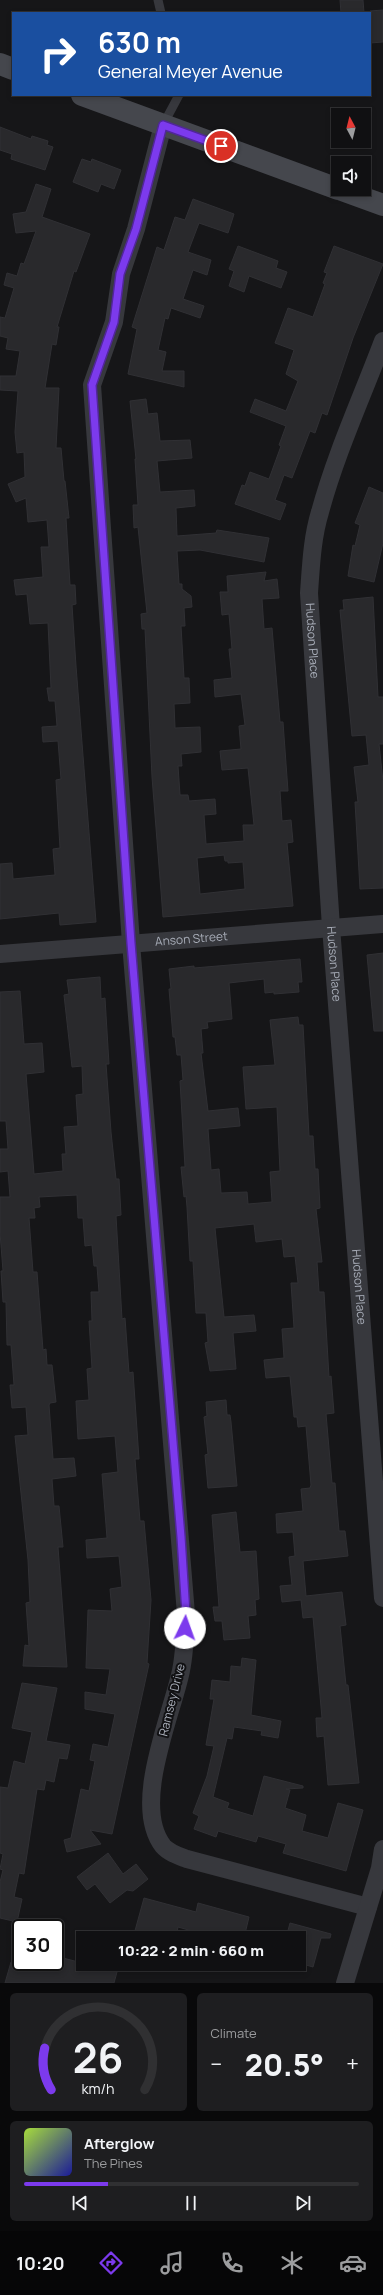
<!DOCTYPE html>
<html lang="en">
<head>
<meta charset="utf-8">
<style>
	body { margin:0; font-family:Manrope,sans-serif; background:#1e1e20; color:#f1f3f6; height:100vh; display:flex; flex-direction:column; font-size:15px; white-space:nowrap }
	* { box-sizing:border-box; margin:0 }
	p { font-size:13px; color:#9c9d9f }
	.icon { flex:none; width:22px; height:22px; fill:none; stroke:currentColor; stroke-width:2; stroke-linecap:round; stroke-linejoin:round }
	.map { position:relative; height:1983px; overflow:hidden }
	.side { display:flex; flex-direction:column; gap:10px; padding:10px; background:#09090a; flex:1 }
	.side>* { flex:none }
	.guide { position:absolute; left:12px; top:12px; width:359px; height:84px; border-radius:0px; box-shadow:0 2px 6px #0003,0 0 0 1px #303032; background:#1a4fa0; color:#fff; overflow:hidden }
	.needle { width:26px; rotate:353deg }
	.controls { position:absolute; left:331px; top:108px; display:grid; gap:8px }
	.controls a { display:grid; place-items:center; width:40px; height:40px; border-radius:0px; background:#101012; box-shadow:0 2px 6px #0003,0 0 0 1px #303032; font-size:20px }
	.speed { position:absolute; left:12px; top:1919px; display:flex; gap:8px; font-size:20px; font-weight:700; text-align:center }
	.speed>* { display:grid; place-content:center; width:52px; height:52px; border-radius:50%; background:#101012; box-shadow:0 2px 6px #0003,0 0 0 1px #303032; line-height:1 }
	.speed .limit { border:2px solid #111; border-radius:6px; background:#fff; color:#111 }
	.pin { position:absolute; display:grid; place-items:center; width:34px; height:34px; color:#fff; margin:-17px; border:2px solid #fff; border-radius:50%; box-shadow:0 1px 4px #0007 }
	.me { position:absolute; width:44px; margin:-22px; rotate:3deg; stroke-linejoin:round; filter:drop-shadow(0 0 3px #0008) }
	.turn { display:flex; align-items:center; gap:14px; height:84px; padding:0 20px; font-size:18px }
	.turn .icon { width:52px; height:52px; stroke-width:2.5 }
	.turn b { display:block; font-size:28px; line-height:34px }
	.big { font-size:30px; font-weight:800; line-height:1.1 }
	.side .card { flex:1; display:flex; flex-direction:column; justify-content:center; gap:6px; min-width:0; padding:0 14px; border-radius:6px; background:#1e1e20 }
	.side .dial { align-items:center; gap:0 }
	.dial svg { height:104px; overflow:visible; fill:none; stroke:#303032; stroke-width:7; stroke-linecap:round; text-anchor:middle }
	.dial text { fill:#f1f3f6; stroke:none }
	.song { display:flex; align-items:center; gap:12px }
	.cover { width:48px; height:48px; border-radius:6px; background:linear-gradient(135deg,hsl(80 70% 55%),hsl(240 70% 35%)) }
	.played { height:4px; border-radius:2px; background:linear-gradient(90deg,#7c3aed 25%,#303032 25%) }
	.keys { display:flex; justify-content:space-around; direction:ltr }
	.heat { display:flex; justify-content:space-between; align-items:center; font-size:22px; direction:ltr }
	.side .tiles { flex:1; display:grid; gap:10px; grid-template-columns:1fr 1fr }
	.card:last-child { grid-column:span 2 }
	.trip { position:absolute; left:76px; top:1931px; width:230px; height:40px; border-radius:0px; background:#101012; box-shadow:0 2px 6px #0003,0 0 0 1px #303032; font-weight:800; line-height:40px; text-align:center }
	.dock { display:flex; height:64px; justify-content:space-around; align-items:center; background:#060607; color:#9c9d9f }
	.dock .icon { width:28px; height:28px }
	.dock .active { color:#7c3aed }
	.dock b { font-size:18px; color:#f1f3f6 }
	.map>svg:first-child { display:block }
</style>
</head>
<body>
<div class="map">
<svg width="383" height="1983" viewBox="0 0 383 1983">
	<rect width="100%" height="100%" fill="#161618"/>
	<path fill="#29292c" stroke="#303034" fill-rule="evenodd" d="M 340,0 L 363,0 L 364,13 L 341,13 Z
		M 383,10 L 383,42 L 370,43 L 370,11 Z
		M 0,127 L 31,139 L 32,136 L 48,141 L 47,145 L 53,147 L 45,170 L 11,159 L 12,154 L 0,150 Z
		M 82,159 L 91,162 L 92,159 L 121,170 L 114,189 L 101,184 L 98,192 L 73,182 Z
		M 36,184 L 51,189 L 42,217 L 90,234 L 76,272 L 74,271 L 57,327 L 59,327 L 56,345 L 52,344 L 45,388 L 59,388 L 56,448 L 61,448 L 64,481 L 65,481 L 69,518 L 66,518 L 70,585 L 75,585 L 76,604 L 72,605 L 76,666 L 96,922 L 60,925 L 59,913 L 0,919 L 0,864 L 12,863 L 13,879 L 55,875 L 53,849 L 60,848 L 56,780 L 61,779 L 58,741 L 43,742 L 42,727 L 57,726 L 55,701 L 49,701 L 47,688 L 51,688 L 48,623 L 30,624 L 27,594 L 16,595 L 14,580 L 43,577 L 41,547 L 49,547 L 47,520 L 28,522 L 26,498 L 16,502 L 8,484 L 25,477 L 24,452 L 17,453 L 15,432 L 18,391 L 0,390 L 0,376 L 16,376 L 20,351 L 6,349 L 8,338 L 0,336 L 0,317 L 5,318 L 14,288 L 4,285 L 7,273 L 17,276 L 21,263 L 24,264 L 36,231 L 16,233 L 13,214 L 26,212 Z
		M 193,199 L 234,214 L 228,233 L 199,223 L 188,252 L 211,260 L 207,275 L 193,270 L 183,299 L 204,306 L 200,318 L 171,308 L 168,319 L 165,318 L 158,350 L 166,352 L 162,371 L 184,371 L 184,387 L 128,374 L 137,329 L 132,327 L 157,247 L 164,250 L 175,217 L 185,220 Z
		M 238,246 L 278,261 L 276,268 L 287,272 L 281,288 L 249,276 L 244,292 L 229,286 L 234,271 L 229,269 Z
		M 334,246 L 383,264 L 353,338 L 327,415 L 322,413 L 315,433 L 310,431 L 292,478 L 284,475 L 275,500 L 286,504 L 280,520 L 235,504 L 242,485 L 245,486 L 250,472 L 269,479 L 281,446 L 279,445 L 286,426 L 250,412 L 255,399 L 286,411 L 298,381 L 286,374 L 294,350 L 275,343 L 288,308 L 313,317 L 325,284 L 323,283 L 327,273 L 324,272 Z
		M 146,399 L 148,414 L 157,413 L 160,441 L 190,440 L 192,458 L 157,461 L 160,492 L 194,490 L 195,506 L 176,508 L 177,536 L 216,533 L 217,530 L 269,538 L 264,562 L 200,550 L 177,551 L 179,584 L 182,584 L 182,589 L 191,596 L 192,607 L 184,608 L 185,626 L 181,626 L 184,678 L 189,678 L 190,703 L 174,704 L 175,728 L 200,727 L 201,752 L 181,754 L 182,766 L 178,766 L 180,795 L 188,795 L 189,801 L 215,799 L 216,814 L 204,815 L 206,844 L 244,841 L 243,825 L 254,825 L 248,768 L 222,770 L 220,751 L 241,749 L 239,726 L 245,725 L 241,694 L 215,697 L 214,680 L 232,678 L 229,649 L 232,649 L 229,614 L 222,615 L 220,592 L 228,592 L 227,576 L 266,572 L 264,581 L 277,579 L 279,598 L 262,599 L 264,629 L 272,628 L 280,722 L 283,722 L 288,791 L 280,791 L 282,821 L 291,820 L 293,842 L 287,843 L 293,906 L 163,917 L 152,777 L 145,629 L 142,629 L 141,614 L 147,613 L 138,527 L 134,528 L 133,505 L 138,505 L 135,459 L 136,459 L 130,401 ZM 224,855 L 225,861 L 228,861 L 228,863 L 243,862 L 245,889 L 200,894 L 197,858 Z
		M 369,487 L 383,493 L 383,543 L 374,582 L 348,576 L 353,545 L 355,546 L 360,525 L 355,523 Z
		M 373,597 L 378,697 L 383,697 L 383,744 L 379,744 L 383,781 L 383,888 L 360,889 L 355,802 L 358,802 L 354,767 L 369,765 L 366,735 L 352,736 L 340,610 L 344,610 L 343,600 Z
		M 383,953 L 383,1031 L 374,1031 L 367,955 Z
		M 300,959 L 302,982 L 298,982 L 299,992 L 274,994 L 274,992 L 265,993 L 264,979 L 229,983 L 232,1019 L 207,1022 L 208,1028 L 201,1029 L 203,1053 L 201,1053 L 208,1111 L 238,1108 L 240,1126 L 208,1129 L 211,1170 L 219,1169 L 221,1193 L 247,1192 L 248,1204 L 272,1202 L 270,1172 L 280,1171 L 277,1107 L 246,1109 L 243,1067 L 275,1065 L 270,1020 L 298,1017 L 299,1025 L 303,1025 L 309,1136 L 313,1136 L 315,1169 L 318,1169 L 320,1208 L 316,1209 L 322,1262 L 317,1262 L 319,1292 L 324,1292 L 329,1377 L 331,1376 L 334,1413 L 326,1414 L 332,1483 L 335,1483 L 339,1531 L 345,1531 L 348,1556 L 303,1561 L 306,1596 L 342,1592 L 346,1625 L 340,1626 L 346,1685 L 348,1685 L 359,1783 L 328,1785 L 324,1736 L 317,1737 L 316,1718 L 322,1718 L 313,1617 L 303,1618 L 301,1600 L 282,1602 L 280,1586 L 292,1585 L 289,1557 L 295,1556 L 293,1532 L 277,1533 L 276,1514 L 303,1511 L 301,1489 L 310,1488 L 311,1485 L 306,1426 L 298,1427 L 297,1417 L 294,1417 L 290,1376 L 266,1378 L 264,1360 L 284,1358 L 282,1329 L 294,1328 L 291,1283 L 298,1283 L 295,1256 L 284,1257 L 282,1239 L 256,1242 L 254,1224 L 215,1228 L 224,1317 L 254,1315 L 256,1331 L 233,1333 L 236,1369 L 210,1371 L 205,1343 L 208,1342 L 206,1313 L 196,1313 L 193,1261 L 190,1261 L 187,1207 L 186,1196 L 184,1197 L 181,1167 L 185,1167 L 180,1081 L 183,1080 L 181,1055 L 177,1055 L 175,1037 L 173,1037 L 169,989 L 171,989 L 169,969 L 194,966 L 194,968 Z
		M 100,977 L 101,999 L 105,998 L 109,1064 L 106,1064 L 111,1132 L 116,1179 L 119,1179 L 121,1215 L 116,1216 L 122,1319 L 125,1318 L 129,1373 L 133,1372 L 139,1459 L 135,1459 L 140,1521 L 144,1521 L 151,1600 L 147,1663 L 149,1664 L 112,1834 L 90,1830 L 101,1844 L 67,1852 L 64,1840 L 71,1838 L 81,1789 L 89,1791 L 95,1761 L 90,1760 L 93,1744 L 108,1747 L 115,1714 L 85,1709 L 85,1692 L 106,1695 L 110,1669 L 86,1668 L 88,1610 L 112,1611 L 110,1589 L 122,1587 L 119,1556 L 87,1558 L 86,1540 L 107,1538 L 102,1474 L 118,1472 L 115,1436 L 78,1439 L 76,1401 L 89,1400 L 87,1369 L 92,1368 L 89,1321 L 92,1321 L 91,1292 L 99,1292 L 97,1266 L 94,1266 L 92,1245 L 85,1246 L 83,1218 L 78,1218 L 77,1195 L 39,1197 L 40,1207 L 34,1208 L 35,1218 L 29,1218 L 33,1272 L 37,1272 L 43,1350 L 46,1349 L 47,1365 L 52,1365 L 56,1402 L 50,1403 L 49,1405 L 53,1459 L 74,1458 L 76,1476 L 52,1479 L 54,1506 L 59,1506 L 63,1547 L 58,1547 L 67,1667 L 23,1666 L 25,1645 L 29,1646 L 26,1603 L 30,1602 L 28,1560 L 15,1436 L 28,1435 L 26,1407 L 12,1408 L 10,1385 L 14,1385 L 11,1345 L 7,1345 L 6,1302 L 3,1302 L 1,1271 L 3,1271 L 0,1233 L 0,1197 L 10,1197 L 8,1171 L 0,1172 L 0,1149 L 8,1149 L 6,1121 L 0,1121 L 0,992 L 20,991 L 24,1044 L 42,1043 L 44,1072 L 26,1074 L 34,1174 L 63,1171 L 62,1154 L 66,1154 L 64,1127 L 78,1126 L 76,1095 L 83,1094 L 82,1066 L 72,1067 L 64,995 L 69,994 L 67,980 Z
		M 226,1400 L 227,1415 L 230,1415 L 231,1422 L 237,1486 L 208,1488 L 205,1455 L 208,1454 L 204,1417 L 207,1416 L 206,1402 Z
		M 236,1512 L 240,1552 L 256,1551 L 259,1599 L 255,1600 L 256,1615 L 248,1616 L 250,1638 L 224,1640 L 222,1621 L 215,1621 L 213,1607 L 219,1607 L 212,1515 Z
		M 242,1658 L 256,1660 L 251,1715 L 281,1721 L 278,1738 L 261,1735 L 262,1731 L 234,1727 L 232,1739 L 227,1738 L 213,1797 L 229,1803 L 227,1808 L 253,1816 L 264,1776 L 303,1786 L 303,1788 L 286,1789 L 290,1790 L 285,1808 L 306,1815 L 302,1831 L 328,1838 L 338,1803 L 363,1810 L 346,1871 L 283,1853 L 286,1844 L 258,1836 L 256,1842 L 218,1831 L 216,1837 L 194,1829 L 199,1816 L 193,1813 L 207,1776 L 214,1746 L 206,1745 L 214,1699 L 210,1699 L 212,1680 L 230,1682 L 231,1666 L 241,1667 Z
		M 22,1683 L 57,1688 L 46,1741 L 70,1745 L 67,1759 L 59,1758 L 54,1782 L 46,1780 L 44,1790 L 37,1789 L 24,1874 L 19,1873 L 14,1897 L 22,1899 L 17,1922 L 0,1918 L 0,1882 L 3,1870 L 0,1869 L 3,1854 L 0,1853 L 0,1787 L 8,1788 L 14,1761 L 25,1764 L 32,1732 L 12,1728 Z
		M 108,1853 L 123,1874 L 136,1864 L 148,1879 L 133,1891 L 127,1890 L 110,1903 L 95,1884 L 87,1890 L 77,1877 Z
		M 144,1898 L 196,1912 L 198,1903 L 249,1917 L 244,1938 L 217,1938 L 178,1927 L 176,1938 L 158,1933 L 157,1938 L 133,1938 Z
		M 290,1923 L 331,1934 L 330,1938 L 321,1938 L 313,1967 L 299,1963 L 299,1938 L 286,1938 Z
		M 63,1958 L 117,1972 L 114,1983 L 5,1983 L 11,1962 L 38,1962 L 60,1969 Z"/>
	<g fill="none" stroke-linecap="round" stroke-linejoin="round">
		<path stroke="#37383d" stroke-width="9" d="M 158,0 L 161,13
			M 163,125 L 179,95"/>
		<g stroke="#37383d" stroke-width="18">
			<path d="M 163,125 L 136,229 L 121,274 L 114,322 L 92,385 L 131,943 L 186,1614 C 185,1633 185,1655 180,1675 C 170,1719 132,1806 163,1846 C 169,1853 179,1856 187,1859 L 368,1907"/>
			<path id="s1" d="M 383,341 C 362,397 336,453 320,512 C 312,538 311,566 309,593 L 331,927 L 383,1598"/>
			<path id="s2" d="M 0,954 L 383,924"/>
			<path d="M 345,1983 L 380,1868 L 383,1849"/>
		</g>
		<path stroke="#45474d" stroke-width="22" d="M 0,64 L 13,69
			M 82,95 L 338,189
			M 339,189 L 383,205"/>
	</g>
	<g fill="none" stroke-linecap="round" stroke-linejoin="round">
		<g stroke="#51269a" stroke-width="10">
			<path id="route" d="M 185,1628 L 186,1614 L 181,1537 L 131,943 L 92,385 L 114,322 L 120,274 L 136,229 L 163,125 L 221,146"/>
		</g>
		<use href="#route" stroke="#7c3aed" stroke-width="7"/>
	</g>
	<g text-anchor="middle" stroke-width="4" stroke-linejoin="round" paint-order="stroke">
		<g font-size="12" fill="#a8adb8" stroke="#111113">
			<text dy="4" stroke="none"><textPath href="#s1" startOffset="312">Hudson Place</textPath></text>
			<text dy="4" stroke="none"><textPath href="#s2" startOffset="192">Anson Street</textPath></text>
			<text dy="4" stroke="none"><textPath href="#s1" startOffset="636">Hudson Place</textPath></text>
			<text dy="4" stroke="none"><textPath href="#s1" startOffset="960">Hudson Place</textPath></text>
			<text transform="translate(172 1700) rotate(-76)" y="4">Ramsey Drive</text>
		</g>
	</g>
</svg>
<div class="controls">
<a><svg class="needle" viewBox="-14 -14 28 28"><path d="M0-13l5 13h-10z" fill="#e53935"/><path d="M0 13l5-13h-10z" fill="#9c9d9f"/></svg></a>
<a><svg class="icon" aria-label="sound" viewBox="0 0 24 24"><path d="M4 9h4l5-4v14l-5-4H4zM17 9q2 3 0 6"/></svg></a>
</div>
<div class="speed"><div class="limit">30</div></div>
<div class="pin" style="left:221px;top:146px;background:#d93025"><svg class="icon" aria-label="arrive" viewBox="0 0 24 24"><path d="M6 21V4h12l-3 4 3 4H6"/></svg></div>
<svg class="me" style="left:185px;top:1628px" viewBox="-20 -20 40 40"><circle r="19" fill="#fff"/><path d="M0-13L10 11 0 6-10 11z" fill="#7c3aed"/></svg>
<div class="trip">10:22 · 2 min · 660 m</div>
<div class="guide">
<div class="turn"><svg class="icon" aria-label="right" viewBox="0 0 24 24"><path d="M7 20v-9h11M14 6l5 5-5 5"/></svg><div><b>630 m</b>General Meyer Avenue</div></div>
</div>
</div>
<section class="side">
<div class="tiles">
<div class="card dial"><svg viewBox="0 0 100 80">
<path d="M14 69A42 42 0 1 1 86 69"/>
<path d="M14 69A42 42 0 0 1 9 37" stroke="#7c3aed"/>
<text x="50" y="56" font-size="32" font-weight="700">26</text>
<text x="50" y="72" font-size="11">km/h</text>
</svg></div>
<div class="card"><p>Climate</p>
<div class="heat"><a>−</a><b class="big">20.5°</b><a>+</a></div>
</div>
<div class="card">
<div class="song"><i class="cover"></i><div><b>Afterglow</b><p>The Pines</p></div></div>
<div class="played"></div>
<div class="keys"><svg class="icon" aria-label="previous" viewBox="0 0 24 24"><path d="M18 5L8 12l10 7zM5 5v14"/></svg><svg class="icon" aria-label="pause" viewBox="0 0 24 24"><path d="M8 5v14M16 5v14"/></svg><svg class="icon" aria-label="next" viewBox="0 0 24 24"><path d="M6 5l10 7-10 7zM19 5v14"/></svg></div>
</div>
</div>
</section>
<nav class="dock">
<b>10:20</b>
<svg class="icon active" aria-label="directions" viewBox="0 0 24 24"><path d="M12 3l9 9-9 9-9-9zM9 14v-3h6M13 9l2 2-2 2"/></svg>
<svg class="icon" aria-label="music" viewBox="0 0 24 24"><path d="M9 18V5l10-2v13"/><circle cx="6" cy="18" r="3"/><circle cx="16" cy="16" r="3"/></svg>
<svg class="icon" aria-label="phone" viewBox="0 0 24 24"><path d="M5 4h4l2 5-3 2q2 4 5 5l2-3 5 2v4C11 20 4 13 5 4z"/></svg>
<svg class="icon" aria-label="climate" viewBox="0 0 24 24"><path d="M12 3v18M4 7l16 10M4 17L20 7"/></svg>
<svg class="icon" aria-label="car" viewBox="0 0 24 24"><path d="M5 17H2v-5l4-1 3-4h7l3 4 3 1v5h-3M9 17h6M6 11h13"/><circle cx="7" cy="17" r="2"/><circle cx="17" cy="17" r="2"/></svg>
</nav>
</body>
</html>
